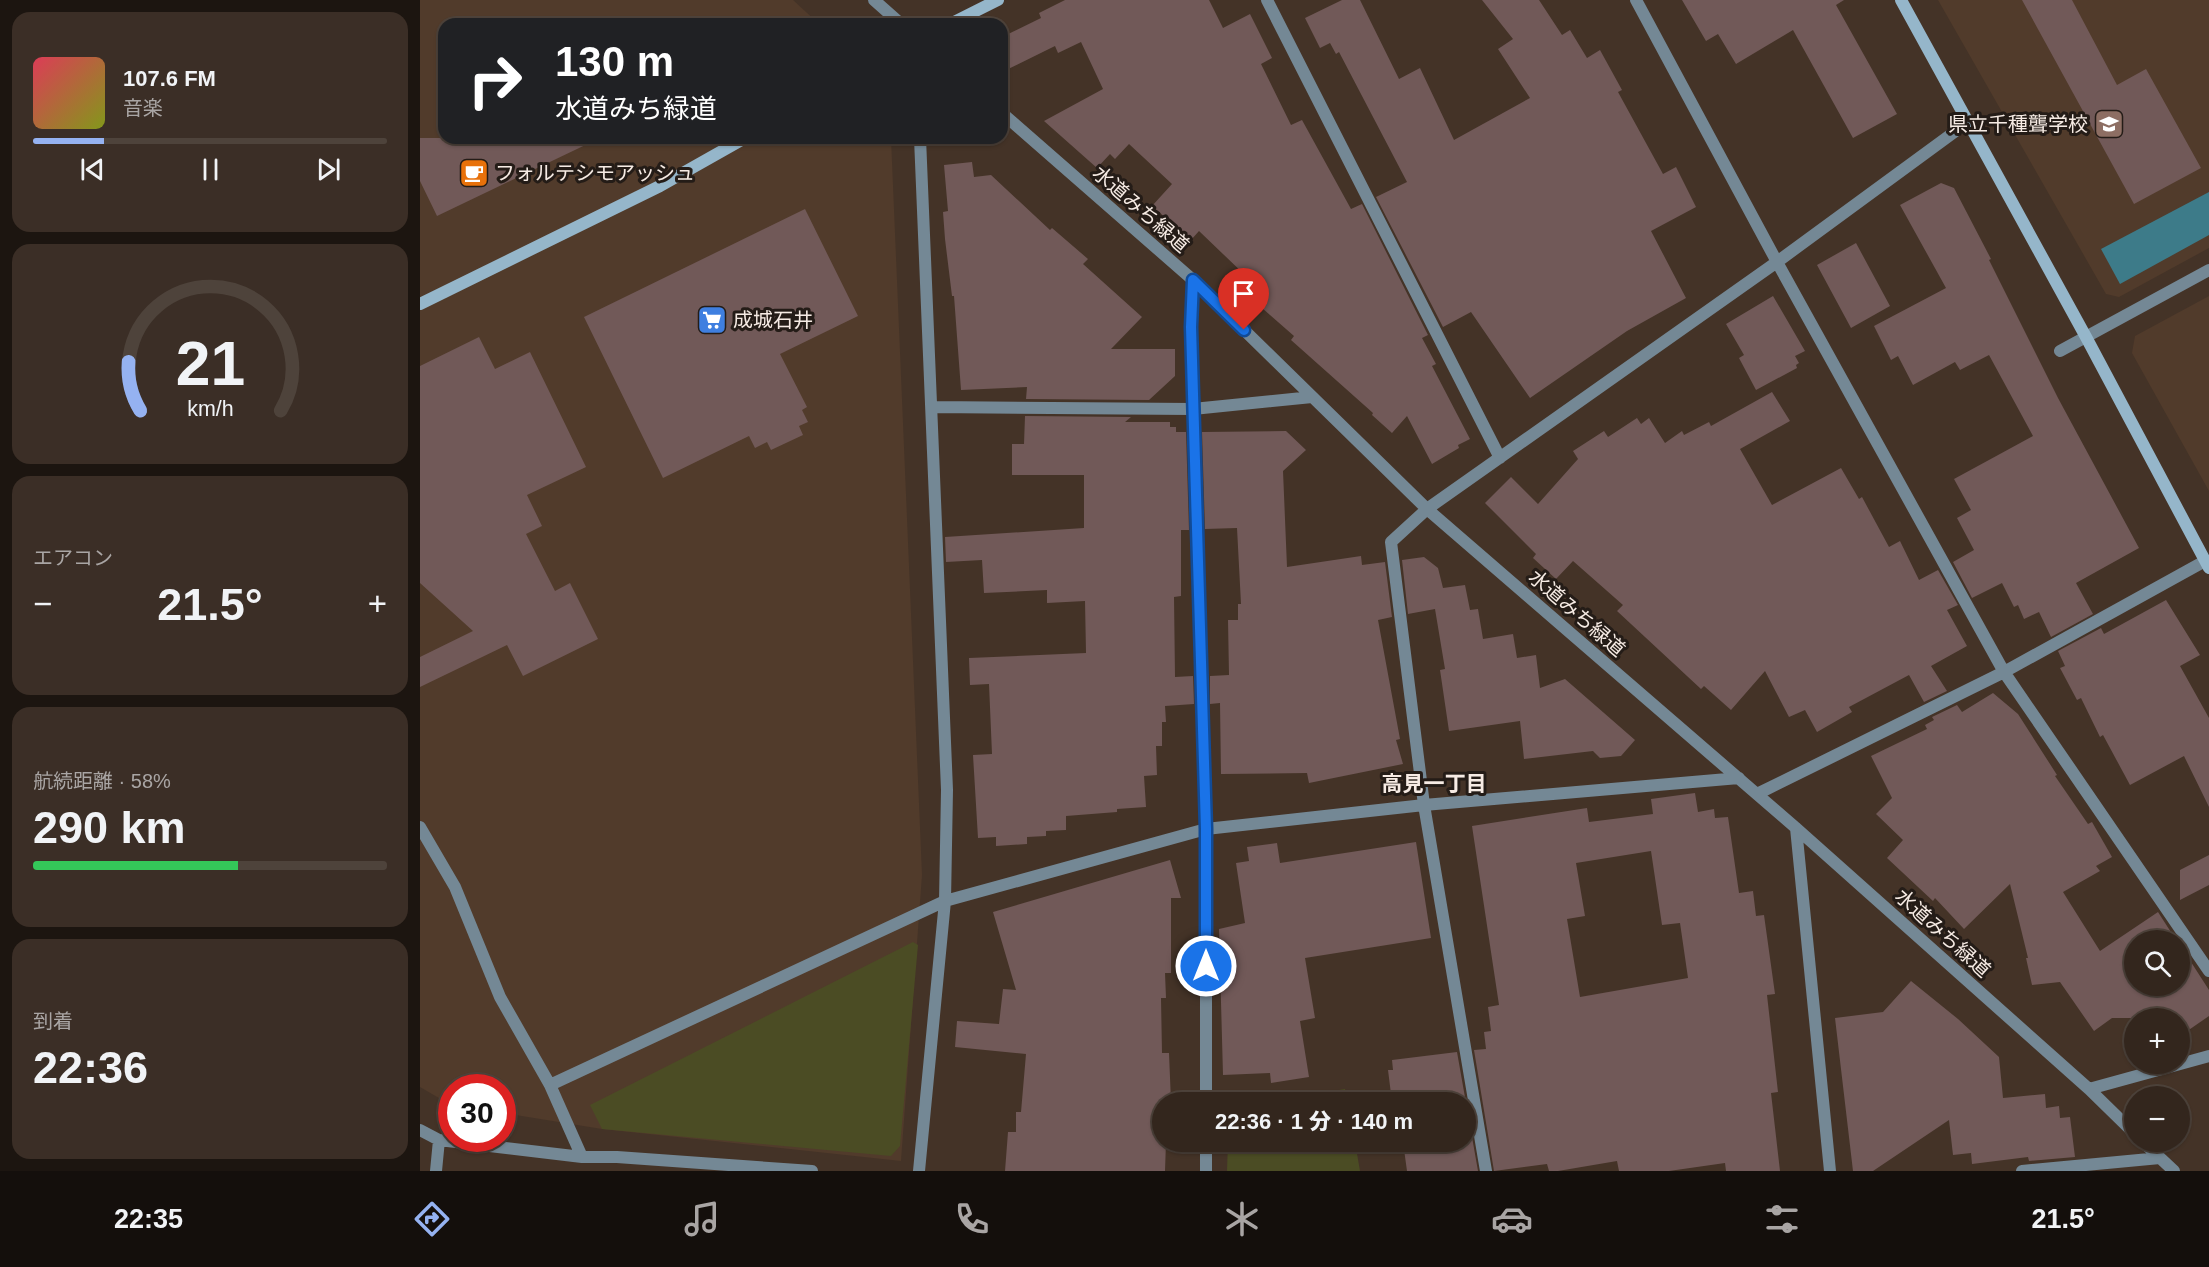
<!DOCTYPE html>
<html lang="ja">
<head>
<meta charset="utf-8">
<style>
	body { margin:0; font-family:Arial,"Noto Sans JP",sans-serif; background:#3b2e26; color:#f1f3f6; height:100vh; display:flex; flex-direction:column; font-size:22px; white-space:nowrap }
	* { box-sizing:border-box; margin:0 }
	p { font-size:20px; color:#a9a5a4 }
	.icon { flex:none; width:33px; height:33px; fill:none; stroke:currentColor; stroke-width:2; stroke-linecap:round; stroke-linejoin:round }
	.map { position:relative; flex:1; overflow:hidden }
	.sheet { display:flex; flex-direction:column; gap:12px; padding:12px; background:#1c1510; width:420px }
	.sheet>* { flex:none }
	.guide { position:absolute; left:18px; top:18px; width:570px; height:126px; border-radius:18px; box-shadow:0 2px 4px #0004,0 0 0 2px #4e433b; background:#202124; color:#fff; overflow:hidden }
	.controls { position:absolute; left:1704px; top:930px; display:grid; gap:12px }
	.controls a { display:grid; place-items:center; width:66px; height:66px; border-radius:50%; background:#33261d; box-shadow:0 2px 4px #0004,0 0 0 2px #4e433b; font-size:30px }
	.speed { position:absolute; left:18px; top:1074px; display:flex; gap:12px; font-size:30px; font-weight:700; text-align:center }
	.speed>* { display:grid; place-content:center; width:78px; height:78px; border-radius:50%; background:#33261d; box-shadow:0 2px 4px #0004,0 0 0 2px #4e433b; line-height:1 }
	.speed .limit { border:9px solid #d22; background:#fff; color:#111 }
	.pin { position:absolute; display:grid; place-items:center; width:51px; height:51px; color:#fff; margin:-62px -26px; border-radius:50% 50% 50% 0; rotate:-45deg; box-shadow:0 0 6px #0007 }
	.pin .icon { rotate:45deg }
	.me { position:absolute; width:66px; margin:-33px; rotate:0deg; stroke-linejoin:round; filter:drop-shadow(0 0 4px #0008) }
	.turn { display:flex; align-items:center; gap:21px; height:126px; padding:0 18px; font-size:27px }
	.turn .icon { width:78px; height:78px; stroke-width:2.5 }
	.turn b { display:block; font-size:42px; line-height:51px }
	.big { font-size:45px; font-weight:800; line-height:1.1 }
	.sheet .tile { flex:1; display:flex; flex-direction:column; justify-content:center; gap:9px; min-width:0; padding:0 21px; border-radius:18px; background:#3b2e26 }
	.sheet .dial { align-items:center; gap:0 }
	.dial svg { height:156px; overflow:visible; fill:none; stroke:#4e433b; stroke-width:7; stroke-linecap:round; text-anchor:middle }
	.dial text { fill:#f1f3f6; stroke:none }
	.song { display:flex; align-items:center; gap:18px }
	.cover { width:72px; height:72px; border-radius:9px; background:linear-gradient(135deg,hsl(350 70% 55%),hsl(70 70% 35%)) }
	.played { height:6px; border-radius:3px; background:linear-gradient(90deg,#95b2f1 20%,#4e433b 20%) }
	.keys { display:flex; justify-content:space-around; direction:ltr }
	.heat { display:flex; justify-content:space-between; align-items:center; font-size:33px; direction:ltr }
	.charge { height:9px; border-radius:4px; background:linear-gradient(90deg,#34c759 58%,#4e433b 0) }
	.trip { position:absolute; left:732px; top:1092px; width:324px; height:60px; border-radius:30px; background:#33261d; box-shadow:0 2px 4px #0004,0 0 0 2px #4e433b; font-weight:800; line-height:60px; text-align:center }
	.tabs { display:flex; height:96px; justify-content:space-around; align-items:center; background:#140f0c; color:#a9a5a4 }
	.tabs .icon { width:42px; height:42px }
	.tabs .on { color:#95b2f1 }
	.tabs b { font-size:27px; color:#f1f3f6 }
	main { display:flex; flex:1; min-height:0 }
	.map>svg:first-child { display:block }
</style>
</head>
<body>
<main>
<section class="sheet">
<div class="tile">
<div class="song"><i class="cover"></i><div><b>107.6 FM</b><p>音楽</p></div></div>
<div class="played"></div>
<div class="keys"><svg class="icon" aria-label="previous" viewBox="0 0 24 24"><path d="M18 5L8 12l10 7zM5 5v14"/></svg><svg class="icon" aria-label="pause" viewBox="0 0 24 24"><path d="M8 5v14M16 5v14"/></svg><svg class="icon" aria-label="next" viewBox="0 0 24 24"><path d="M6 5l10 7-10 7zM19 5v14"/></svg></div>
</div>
<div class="tile dial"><svg viewBox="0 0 100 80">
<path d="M14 69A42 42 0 1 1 86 69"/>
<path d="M14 69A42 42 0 0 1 8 44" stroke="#95b2f1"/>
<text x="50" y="56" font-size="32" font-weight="700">21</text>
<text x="50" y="72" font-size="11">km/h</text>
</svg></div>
<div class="tile"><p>エアコン</p>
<div class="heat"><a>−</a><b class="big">21.5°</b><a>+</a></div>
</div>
<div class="tile"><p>航続距離 · 58%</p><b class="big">290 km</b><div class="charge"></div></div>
<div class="tile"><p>到着</p><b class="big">22:36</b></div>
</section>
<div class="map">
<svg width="1789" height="1171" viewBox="0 0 1789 1171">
	<rect width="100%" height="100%" fill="#443327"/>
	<path fill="#513b2b" d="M 0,0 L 373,0 L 399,24 L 24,24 L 24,138 L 471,138 L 502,875 L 481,1161 L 182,1129 L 83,1113 L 82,1088 L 32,1088 L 31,1105 L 0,1087 Z
		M 1518,0 L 1789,0 L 1789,248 L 1699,297 L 1686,294 Z
		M 1789,296 L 1789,491 L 1712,353 L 1715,336 Z"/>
	<path fill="#4b4c24" d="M 493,942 L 498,945 L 480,1146 L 471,1156 L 182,1129 L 170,1105 Z
		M 925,1089 L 928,1102 L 845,1102 Z
		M 808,1142 L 935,1142 L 940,1171 L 807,1171 Z"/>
	<path fill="#3d7b89" d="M 1789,192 L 1789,235 L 1700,284 L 1681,249 Z"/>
	<path fill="#715958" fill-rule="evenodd" d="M 645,0 L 789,0 L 803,28 L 830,14 L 852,58 L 841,64 L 871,125 L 882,120 L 931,209 L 942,204 L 1008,335 L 1002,338 L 1016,364 L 1012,366 L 1050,439 L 1038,445 L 1039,448 L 1012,464 L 987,416 L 972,433 L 952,415 L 953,413 L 871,340 L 874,336 L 818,287 L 827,277 L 779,231 L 771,240 L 732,206 L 752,184 L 709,144 L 695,159 L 690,154 L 677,168 L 624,121 L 683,89 L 661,42 L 638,53 L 635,46 L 582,72 L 582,37 L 621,18 L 619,13 Z
		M 922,0 L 940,0 L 979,79 L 1000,68 L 1034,140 L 1110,98 L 1078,49 L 1093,39 L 1062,0 L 1119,0 L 1142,35 L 1150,30 L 1167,58 L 1180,50 L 1202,90 L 1198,92 L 1243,174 L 1256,167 L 1276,207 L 1231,231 L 1266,298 L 1207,331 L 1110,398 L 1051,312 L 1023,327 L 956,197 L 987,182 L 919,52 L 916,54 L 910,43 L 900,48 L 885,18 Z
		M 1262,0 L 1424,0 L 1416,5 L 1477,114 L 1433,138 L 1373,30 L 1316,64 L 1298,34 L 1286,41 Z
		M 1602,0 L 1652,0 L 1697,85 L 1726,69 L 1781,168 L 1714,204 Z
		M 0,138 L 180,138 L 17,216 L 0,181 Z
		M 552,162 L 554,177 L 571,175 L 630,230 L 632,228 L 668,259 L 663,264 L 722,317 L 691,349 L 755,349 L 755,376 L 729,400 L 606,399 L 607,387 L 541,390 L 534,296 L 532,296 L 525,239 L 523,212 L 528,211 L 524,165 Z
		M 1521,183 L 1534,188 L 1571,259 L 1569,260 L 1638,398 L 1719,548 L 1656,583 L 1673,614 L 1631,637 L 1619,612 L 1604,619 L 1598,605 L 1594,607 L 1582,583 L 1552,598 L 1533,562 L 1554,550 L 1537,518 L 1551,510 L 1534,479 L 1613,436 L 1569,355 L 1540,370 L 1535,362 L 1493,385 L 1478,356 L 1471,360 L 1454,326 L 1526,288 L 1480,205 Z
		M 385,209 L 438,316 L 360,354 L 387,407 L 382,410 L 388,422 L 379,426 L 383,435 L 351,450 L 347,442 L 335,448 L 329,436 L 243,478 L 164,317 Z
		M 1436,243 L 1470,306 L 1431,328 L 1397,265 Z
		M 1353,296 L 1385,351 L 1375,356 L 1379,363 L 1376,365 L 1377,368 L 1336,390 L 1319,358 L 1324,355 L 1306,324 Z
		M 59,337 L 75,369 L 110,352 L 166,467 L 107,495 L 122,526 L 106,534 L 135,591 L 150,583 L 178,639 L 103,676 L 87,645 L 0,687 L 0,657 L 53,631 L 0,583 L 0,366 Z
		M 1352,392 L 1370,421 L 1320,449 L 1352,505 L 1421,468 L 1439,499 L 1442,497 L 1469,547 L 1480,541 L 1499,580 L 1518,570 L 1538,605 L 1527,610 L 1547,646 L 1511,666 L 1527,691 L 1504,702 L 1489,675 L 1429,707 L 1432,712 L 1397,732 L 1385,710 L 1369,717 L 1345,671 L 1311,710 L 1284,686 L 1281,689 L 1197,611 L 1203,605 L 1153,561 L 1136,579 L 1113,558 L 1116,554 L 1065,503 L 1091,477 L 1118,504 L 1158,459 L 1153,451 L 1184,431 L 1188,437 L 1217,418 L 1221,424 L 1229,418 L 1245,443 L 1262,431 L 1264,435 L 1289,422 L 1291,426 Z
		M 605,416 L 711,417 L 705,422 L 750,422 L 750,427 L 756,427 L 756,432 L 766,432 L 769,530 L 761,530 L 761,596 L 754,597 L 755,677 L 773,676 L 774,704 L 745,706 L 746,722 L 742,722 L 742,746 L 736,746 L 737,775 L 724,776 L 726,807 L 697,809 L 697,812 L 646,816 L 646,830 L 626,831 L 626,836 L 607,837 L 607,844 L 576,846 L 576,837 L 558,838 L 553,755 L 572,754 L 569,684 L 550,685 L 549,658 L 666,653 L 665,601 L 627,603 L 627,590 L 564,593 L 562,560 L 526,562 L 525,537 L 664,528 L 664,475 L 592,475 L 592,444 L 604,444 Z
		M 866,431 L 886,450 L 863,471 L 867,567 L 941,556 L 942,565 L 965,562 L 972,617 L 958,620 L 980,739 L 976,740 L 983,764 L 889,783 L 887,773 L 801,774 L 800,703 L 790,704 L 790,676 L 809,675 L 808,620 L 818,620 L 818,604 L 821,604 L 817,528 L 785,529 L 782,432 Z
		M 1004,557 L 1018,568 L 1023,588 L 1045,585 L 1050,610 L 1058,609 L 1063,639 L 1093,634 L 1097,658 L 1116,655 L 1120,688 L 1145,679 L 1215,740 L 1201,756 L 1180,758 L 1173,751 L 1104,759 L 1100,721 L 1029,731 L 1020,670 L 1025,669 L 1015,609 L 988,614 L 982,560 Z
		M 1746,600 L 1780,655 L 1760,666 L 1789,718 L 1789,807 L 1764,756 L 1710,785 L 1683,735 L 1680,737 L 1661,698 L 1657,700 L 1640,668 L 1645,666 L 1638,651 L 1681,628 L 1684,634 Z
		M 1573,693 L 1598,714 L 1637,775 L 1635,776 L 1668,824 L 1672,822 L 1692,857 L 1676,866 L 1680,871 L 1643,892 L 1680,951 L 1738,912 L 1756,940 L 1714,940 L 1714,986 L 1760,986 L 1760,945 L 1789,990 L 1789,1016 L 1760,1036 L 1760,1018 L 1692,1018 L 1674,1031 L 1640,982 L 1612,985 L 1606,958 L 1608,958 L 1590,884 L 1544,929 L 1515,898 L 1513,901 L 1467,858 L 1483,840 L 1456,814 L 1472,798 L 1451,756 L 1507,729 L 1505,725 L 1514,720 L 1512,717 L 1537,705 L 1542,712 Z
		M 1275,793 L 1278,812 L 1294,809 L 1295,818 L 1308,817 L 1319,893 L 1333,891 L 1336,916 L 1344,915 L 1355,994 L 1347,995 L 1358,1092 L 1351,1093 L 1360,1171 L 1306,1171 L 1305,1163 L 1249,1171 L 1199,1171 L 1197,1161 L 1138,1171 L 1129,1171 L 1127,1164 L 1074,1171 L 1054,1050 L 1066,1049 L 1064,1032 L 1071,1031 L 1068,1007 L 1079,1005 L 1052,826 L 1167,808 L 1169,822 L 1233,814 L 1231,799 ZM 1231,851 L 1242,925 L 1260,923 L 1268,978 L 1160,997 L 1147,919 L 1165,916 L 1156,863 Z
		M 996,842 L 1011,938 L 885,958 L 895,1018 L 880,1021 L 889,1077 L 851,1083 L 850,1073 L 803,1075 L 799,929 L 825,923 L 816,863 L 829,861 L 827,847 L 857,843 L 860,863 Z
		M 1789,855 L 1789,885 L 1760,900 L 1760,870 Z
		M 750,860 L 761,898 L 751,898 L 751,973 L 745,973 L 746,998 L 741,998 L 742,1053 L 749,1053 L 751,1102 L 742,1102 L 742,1142 L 746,1142 L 745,1171 L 585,1171 L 588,1132 L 596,1132 L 596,1112 L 601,1112 L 606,1054 L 535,1047 L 537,1021 L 579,1024 L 583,989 L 596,990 L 573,912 Z
		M 1491,981 L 1538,1019 L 1579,1057 L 1583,1098 L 1625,1094 L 1626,1108 L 1639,1106 L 1640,1118 L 1650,1117 L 1655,1157 L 1609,1161 L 1608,1157 L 1552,1164 L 1551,1153 L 1533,1155 L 1529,1120 L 1453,1171 L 1433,1171 L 1415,1018 L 1463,1012 Z
		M 1037,1052 L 1058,1171 L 987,1171 L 983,1142 L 1046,1142 L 1046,1102 L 972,1102 L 968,1070 L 973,1070 L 972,1060 Z"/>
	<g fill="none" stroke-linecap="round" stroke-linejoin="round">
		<path stroke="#748895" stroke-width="12" d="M 454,0 L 481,24
			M 847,0 L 1080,458
			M 1216,0 L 1357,262 L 1584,672 L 1789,971
			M 582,113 L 773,280 L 1007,509 L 1376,828 L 1669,1089 L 1714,1133
			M 773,280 L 771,327 L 786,829 L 786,1102
			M 1640,351 L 1789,270
			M 512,407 L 773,409 L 892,397
			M 1337,794 L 1584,672 L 1785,561
			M 0,827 L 35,887 L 80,997 L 130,1085 L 162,1157 L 197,1157 L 392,1171
			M 1376,828 L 1410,1171
			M 130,1085 L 525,901 L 786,829 L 1004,805 L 1319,778
			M 1669,1089 L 1789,1056
			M 0,1130 L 19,1140 L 162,1157
			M 1723,1142 L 1754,1171
			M 16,1171 L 19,1140
			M 499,1171 L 525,901 L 527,790 L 500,138
			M 786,1171 L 786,1142
			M 1066,1171 L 1004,805 L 971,542 L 1007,509 L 1357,262 L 1548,122
			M 1602,1171 L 1740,1158"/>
		<path stroke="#95b6ca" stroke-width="12" d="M 1481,0 L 1666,337 L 1789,568
			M 530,24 L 578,0
			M 0,304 L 240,186 L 325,138"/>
	</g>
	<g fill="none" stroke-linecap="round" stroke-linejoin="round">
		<g stroke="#114b97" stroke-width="15">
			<path id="route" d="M 786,966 L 786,829 L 771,327 L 773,280 L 824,330"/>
		</g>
		<use href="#route" stroke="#1a73e8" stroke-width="10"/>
	</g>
	<defs>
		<g id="school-square" transform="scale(1.5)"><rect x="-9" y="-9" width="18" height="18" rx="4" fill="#8d6e63" stroke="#241c17"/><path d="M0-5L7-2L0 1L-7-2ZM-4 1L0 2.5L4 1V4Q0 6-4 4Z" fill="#fff"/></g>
		<g id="cafe-square" transform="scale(1.5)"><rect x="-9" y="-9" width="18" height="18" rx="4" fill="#e8710a" stroke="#241c17"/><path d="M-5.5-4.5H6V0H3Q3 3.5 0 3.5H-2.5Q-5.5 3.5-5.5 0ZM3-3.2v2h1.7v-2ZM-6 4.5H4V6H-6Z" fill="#fff"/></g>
		<g id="supermarket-square" transform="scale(1.5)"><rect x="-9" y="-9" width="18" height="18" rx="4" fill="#3f7fe0" stroke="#241c17"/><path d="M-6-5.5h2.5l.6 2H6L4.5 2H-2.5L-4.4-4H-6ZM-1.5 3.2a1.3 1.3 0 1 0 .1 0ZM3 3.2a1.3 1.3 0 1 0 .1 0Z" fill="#fff"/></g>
	</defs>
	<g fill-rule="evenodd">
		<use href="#school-square" x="1689" y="124"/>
		<use href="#cafe-square" x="54" y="173"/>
		<use href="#supermarket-square" x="292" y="320"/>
	</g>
	<g text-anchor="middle" stroke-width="6" stroke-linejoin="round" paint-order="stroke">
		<g font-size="20" fill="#f6ebe4" stroke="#241c17" text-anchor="start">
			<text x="1668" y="131" text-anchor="end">県立千種聾学校</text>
			<text x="75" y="180">フォルテシモアッシュ</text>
			<text x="313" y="327">成城石井</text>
		</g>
		<g font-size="20" fill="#f6ebe4" stroke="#241c17">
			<text transform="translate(721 209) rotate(41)" y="7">水道みち緑道</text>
			<text transform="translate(1157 613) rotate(41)" y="7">水道みち緑道</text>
			<text transform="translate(1523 933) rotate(42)" y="7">水道みち緑道</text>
		</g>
		<g font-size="21" font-weight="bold" fill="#f6ebe4" stroke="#241c17">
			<text x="1014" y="791">高見一丁目</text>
		</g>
	</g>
</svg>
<div class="controls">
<a><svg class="icon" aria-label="search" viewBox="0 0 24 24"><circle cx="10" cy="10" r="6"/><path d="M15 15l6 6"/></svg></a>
<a>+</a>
<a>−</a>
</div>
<div class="speed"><div class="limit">30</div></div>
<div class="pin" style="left:824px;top:330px;background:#d93025"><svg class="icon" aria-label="arrive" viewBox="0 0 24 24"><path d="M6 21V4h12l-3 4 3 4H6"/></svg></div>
<svg class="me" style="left:786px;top:966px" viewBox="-20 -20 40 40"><circle r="17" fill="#1a73e8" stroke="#fff" stroke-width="3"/><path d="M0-11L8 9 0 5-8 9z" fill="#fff"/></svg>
<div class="trip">22:36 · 1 分 · 140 m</div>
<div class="guide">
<div class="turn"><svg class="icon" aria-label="right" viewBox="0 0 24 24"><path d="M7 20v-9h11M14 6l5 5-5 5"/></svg><div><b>130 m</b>水道みち緑道</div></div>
</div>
</div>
</main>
<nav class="tabs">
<b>22:35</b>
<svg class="icon on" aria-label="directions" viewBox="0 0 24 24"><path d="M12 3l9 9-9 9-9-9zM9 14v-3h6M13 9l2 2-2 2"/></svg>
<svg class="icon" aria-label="music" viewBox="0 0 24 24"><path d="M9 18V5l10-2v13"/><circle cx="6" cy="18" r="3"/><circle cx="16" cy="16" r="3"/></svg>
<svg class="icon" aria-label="phone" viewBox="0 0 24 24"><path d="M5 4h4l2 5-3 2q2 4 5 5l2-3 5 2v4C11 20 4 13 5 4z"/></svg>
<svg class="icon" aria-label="climate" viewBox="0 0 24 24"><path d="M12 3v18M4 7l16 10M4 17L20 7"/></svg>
<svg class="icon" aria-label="car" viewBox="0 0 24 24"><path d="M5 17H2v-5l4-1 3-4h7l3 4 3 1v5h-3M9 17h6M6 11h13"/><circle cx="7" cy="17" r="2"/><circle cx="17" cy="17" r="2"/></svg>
<svg class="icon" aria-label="filters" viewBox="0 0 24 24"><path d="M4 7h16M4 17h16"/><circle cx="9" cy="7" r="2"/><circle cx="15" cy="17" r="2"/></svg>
<b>21.5°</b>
</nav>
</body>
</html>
